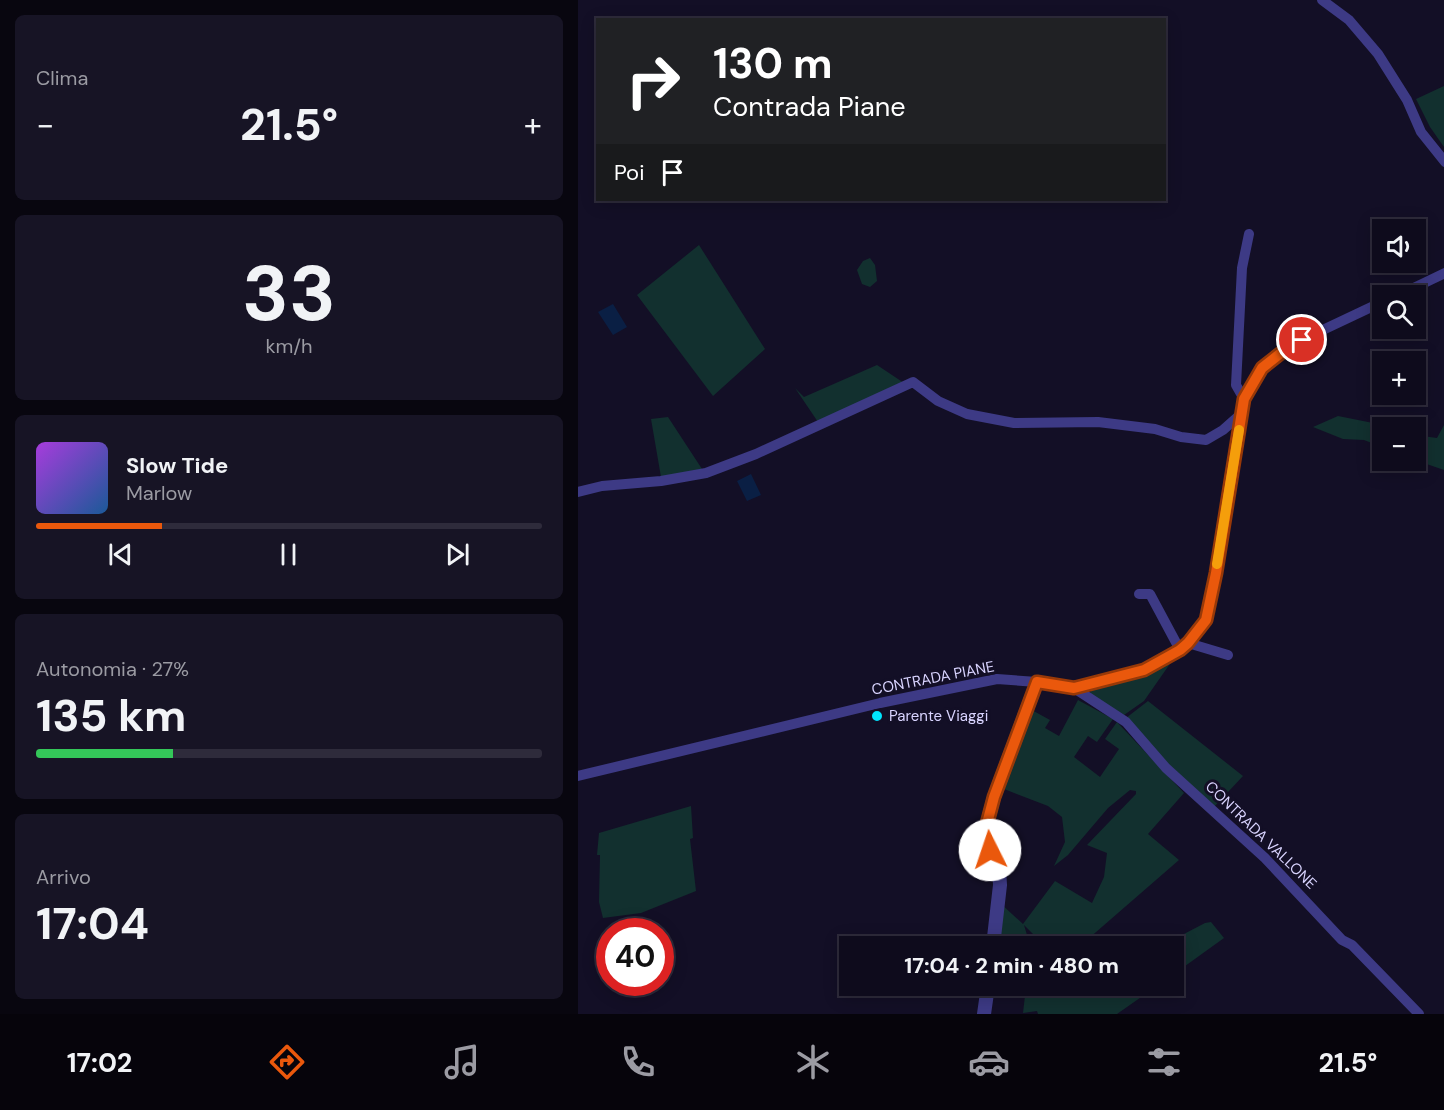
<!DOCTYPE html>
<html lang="it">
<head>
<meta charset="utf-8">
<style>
	body { margin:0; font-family:"DM Sans",sans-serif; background:#171425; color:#f1f3f6; height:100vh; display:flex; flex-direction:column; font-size:22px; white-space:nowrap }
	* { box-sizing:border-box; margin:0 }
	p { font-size:20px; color:#9b9ba3 }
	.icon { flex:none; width:33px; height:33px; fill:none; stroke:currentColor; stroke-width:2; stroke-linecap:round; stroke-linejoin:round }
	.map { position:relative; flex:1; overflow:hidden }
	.sheet { display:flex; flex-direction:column; gap:15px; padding:15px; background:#08060f; width:578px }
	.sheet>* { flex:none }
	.hud { position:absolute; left:18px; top:18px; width:570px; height:183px; border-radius:0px; box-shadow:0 3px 15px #0003,0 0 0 2px #2e2b3b; background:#202124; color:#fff; overflow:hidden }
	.controls { position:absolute; left:794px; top:219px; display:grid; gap:12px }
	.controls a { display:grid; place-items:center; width:54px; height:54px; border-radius:0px; background:#0e0b1c; box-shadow:0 3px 15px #0003,0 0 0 2px #2e2b3b; font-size:30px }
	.speed { position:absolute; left:18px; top:918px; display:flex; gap:12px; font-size:30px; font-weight:700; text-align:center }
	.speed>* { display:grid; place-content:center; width:78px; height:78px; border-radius:50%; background:#0e0b1c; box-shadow:0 3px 15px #0003,0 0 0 2px #2e2b3b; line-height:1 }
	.speed .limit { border:9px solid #d22; background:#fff; color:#111 }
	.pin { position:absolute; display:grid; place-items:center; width:51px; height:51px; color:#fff; margin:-26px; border:3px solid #fff; border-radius:50%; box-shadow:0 2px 6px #0007 }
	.me { position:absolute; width:66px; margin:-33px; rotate:356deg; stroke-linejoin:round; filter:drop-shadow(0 0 4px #0008) }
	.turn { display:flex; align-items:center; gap:21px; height:126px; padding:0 18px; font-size:27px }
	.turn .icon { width:78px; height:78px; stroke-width:2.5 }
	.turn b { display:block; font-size:42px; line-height:51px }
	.then { display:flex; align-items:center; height:57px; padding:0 18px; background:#0003; gap:12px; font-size:22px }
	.big { font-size:45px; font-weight:700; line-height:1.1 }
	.sheet .widget { flex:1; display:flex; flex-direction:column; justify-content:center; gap:9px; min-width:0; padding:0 21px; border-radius:9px; background:#171425 }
	.sheet .dial { align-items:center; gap:0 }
	.dial b { font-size:78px; line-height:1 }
	.song { display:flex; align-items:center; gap:18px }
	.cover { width:72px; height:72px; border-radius:9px; background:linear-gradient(135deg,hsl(280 70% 55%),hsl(210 70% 35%)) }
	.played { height:6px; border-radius:3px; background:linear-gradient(90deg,#ea580c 25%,#2e2b3b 25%) }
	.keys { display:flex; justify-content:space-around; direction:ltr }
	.heat { display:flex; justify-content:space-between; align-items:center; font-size:33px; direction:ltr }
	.charge { height:9px; border-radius:4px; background:linear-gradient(90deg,#34c759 27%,#2e2b3b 0) }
	.trip { position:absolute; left:261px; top:936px; width:345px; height:60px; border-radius:0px; background:#0e0b1c; box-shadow:0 3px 15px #0003,0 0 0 2px #2e2b3b; font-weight:700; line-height:60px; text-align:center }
	.dock { display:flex; height:96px; justify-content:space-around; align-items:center; background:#06040b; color:#9b9ba3 }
	.dock .icon { width:42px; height:42px }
	.dock .current { color:#ea580c }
	.dock b { font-size:27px; color:#f1f3f6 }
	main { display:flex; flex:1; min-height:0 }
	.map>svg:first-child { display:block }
</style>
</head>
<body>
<main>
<section class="sheet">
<div class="widget"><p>Clima</p>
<div class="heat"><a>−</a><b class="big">21.5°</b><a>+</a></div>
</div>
<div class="widget dial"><b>33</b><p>km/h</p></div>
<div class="widget">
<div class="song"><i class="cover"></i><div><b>Slow Tide</b><p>Marlow</p></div></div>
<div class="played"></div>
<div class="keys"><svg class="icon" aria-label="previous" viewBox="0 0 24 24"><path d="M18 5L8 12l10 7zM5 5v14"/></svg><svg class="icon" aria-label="pause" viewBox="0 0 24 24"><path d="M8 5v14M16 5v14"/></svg><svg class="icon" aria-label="next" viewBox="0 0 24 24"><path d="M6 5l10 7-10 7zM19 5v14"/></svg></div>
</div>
<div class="widget"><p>Autonomia · 27%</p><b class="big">135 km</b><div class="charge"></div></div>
<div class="widget"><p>Arrivo</p><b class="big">17:04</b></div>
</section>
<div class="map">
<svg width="867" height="1014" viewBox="0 0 867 1014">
	<rect width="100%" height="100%" fill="#130f26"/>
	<path fill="#12302f" d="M 866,86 L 866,147 L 852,127 L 838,99 Z
		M 121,245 L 187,349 L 135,396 L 59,295 Z
		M 292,258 L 297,265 L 299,281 L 292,287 L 284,284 L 279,270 L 285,261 Z
		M 299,365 L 326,383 L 240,422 L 217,388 L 226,397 Z
		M 760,416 L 815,427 L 804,428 L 804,447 L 786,440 L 765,439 L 735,427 Z
		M 90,417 L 124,469 L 83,477 L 73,419 Z
		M 866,425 L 866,470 L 837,460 L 837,435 L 859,438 Z
		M 596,658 L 566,701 L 546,715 L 511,694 L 515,688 Z
		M 500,700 L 535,719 L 519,742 L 510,736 L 496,757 L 522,777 L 541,749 L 527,739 L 539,722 L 606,793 L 570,834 L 601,860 L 502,946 L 467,946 L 446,925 L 449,935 L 459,946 L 417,946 L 422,903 L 445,924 L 477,881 L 514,903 L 526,877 L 529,853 L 509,845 L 558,794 L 558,791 L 552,790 L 530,808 L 490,855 L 476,866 L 487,842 L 484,817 L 470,806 L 426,789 L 452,709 L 472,720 L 467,728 L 481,736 Z
		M 570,701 L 665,776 L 635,808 L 596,773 L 548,718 Z
		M 113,806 L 115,838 L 112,839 L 118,891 L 63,913 L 25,918 L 21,902 L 22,855 L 19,855 L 21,833 Z
		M 633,922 L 646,938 L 596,974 L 596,946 L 583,946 L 627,923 Z
		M 446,986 L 503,986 L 516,998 L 533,986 L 579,986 L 539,1014 L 460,1014 L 459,1011 L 445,1013 L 448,987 Z"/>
	<path fill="#0a1f44" d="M 35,304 L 49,327 L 35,335 L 20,312 Z
		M 173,474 L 183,495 L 169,501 L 159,481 Z"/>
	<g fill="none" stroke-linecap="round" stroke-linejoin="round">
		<path stroke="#3d3a85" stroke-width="10" d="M 744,0 L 771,20 L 800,54 L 829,100 L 843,132 L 867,162
			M 819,296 L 867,273
			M 666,399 L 658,385 L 664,268 L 671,234
			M 0,492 L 24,486 L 83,481 L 128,473 L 178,454 L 335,382 L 360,401 L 389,414 L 436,423 L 520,422 L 577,429 L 603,437 L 628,440 L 645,430 L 663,414
			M 561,594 L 572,594 L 602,650
			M 610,643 L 650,655
			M 496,688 L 548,722 L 588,768 L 687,858 L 764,940 L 774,945 L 841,1014
			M 0,776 L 302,703 L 419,679 L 459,682 L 496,688 L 566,670 L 602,650 L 628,620 L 638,573 L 666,399 L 684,367 L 713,345 L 804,302"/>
		<path stroke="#3d3a85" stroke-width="14" d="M 415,946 L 422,885 L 421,868 L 412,850 L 407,831 L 416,797 L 459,682
			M 406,1014 L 410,986"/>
	</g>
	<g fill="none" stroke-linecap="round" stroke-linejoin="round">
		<g stroke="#983908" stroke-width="15">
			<path id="route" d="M 412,850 L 407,831 L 416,797 L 459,682 L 496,688 L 566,670 L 602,650 L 610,643 L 628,620 L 638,573 L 666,399 L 684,368 L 713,345 L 724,340"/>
		</g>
		<use href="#route" stroke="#ea580c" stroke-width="10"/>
		<path stroke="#f59e0b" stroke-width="10" d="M 639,564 L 661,430"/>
	</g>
	<circle fill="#00e5ff" stroke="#130f26" stroke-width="2" cx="299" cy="716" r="6"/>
	<g text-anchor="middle" stroke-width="6" stroke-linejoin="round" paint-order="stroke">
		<g font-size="15" fill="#d9d4ff" stroke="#130f26">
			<text transform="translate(355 678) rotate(-11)" y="5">CONTRADA PIANE</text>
			<text transform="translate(683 835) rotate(44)" y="5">CONTRADA VALLONE</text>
		</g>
		<g font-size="15" fill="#d9d4ff" stroke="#130f26" text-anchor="start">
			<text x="311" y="721">Parente Viaggi</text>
		</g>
	</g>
</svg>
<div class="controls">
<a><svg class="icon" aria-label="sound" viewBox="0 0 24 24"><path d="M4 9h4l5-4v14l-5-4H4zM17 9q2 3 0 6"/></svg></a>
<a><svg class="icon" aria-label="search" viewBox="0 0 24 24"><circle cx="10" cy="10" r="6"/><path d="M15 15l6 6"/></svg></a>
<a>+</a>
<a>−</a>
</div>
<div class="speed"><div class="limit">40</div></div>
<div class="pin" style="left:724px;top:340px;background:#d93025"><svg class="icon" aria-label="arrive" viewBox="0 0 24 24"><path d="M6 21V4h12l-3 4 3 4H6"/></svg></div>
<svg class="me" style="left:412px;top:850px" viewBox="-20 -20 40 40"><circle r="19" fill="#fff"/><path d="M0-13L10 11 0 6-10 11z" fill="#ea580c"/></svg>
<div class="trip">17:04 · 2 min · 480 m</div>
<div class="hud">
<div class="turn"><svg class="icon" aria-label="right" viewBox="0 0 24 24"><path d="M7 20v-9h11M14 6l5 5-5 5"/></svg><div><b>130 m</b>Contrada Piane</div></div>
<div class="then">Poi<svg class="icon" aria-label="arrive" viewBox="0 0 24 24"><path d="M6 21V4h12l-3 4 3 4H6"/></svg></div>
</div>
</div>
</main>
<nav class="dock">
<b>17:02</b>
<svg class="icon current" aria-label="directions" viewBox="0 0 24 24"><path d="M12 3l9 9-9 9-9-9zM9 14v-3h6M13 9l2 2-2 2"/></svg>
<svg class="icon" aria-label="music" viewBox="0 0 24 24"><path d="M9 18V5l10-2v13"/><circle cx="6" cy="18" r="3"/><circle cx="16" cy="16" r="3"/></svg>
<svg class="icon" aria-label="phone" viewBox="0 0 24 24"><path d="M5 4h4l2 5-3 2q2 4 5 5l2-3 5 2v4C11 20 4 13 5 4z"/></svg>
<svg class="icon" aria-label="climate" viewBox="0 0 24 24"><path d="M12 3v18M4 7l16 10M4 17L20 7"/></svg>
<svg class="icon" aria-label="car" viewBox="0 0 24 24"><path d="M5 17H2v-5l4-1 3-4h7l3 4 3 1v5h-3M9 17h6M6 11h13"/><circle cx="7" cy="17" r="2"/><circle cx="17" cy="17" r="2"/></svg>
<svg class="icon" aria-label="filters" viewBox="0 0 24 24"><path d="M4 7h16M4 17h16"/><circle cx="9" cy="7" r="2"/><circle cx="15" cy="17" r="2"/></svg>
<b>21.5°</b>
</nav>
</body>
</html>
